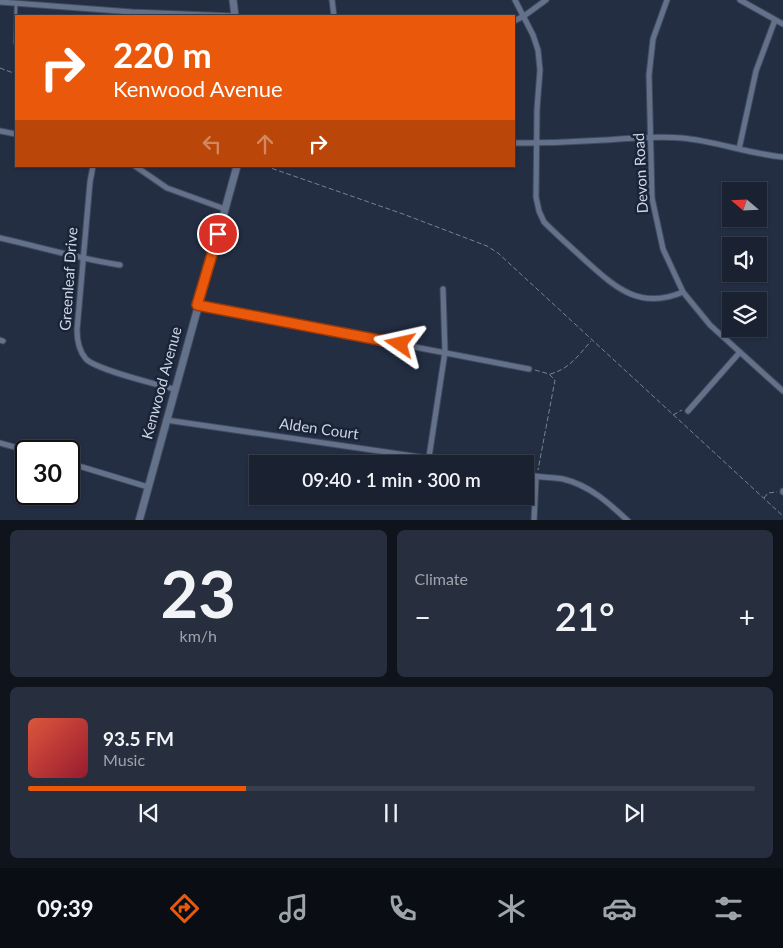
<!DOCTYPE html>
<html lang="en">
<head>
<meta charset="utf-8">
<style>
	body { margin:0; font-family:Lato,sans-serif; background:#272f3e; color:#f1f3f6; height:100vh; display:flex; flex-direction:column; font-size:19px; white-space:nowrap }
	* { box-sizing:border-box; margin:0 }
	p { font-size:16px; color:#9fa4ac }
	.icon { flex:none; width:28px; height:28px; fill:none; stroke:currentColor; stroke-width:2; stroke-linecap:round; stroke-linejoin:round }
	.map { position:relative; height:520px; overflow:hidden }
	.sheet { display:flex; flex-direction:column; gap:10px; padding:10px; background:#0e131c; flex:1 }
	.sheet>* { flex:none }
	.hud { position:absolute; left:15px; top:15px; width:500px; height:152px; border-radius:0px; box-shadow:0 1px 4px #0004,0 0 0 1px #383f4d; background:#ea580c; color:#fff; overflow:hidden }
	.needle { width:32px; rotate:289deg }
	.fabs { position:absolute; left:722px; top:182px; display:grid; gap:10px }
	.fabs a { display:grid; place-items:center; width:45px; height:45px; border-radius:0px; background:#1a2232; box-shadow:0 1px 4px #0004,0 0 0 1px #383f4d; font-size:25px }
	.speed { position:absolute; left:15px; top:440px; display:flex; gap:10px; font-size:25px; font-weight:700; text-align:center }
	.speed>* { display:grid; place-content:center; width:65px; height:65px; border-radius:50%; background:#1a2232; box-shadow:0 1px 4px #0004,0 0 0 1px #383f4d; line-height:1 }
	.speed .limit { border:2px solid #111; border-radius:8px; background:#fff; color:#111 }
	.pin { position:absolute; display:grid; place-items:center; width:42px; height:42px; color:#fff; margin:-21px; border:2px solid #fff; border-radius:50%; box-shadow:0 1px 5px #0007 }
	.me { position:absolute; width:55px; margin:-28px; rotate:281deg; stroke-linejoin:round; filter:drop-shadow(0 0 4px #0008) }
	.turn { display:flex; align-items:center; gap:18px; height:105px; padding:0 15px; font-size:22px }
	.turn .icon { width:65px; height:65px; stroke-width:2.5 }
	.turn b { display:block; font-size:35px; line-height:42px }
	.lanes { display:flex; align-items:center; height:48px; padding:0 15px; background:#0003; justify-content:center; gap:25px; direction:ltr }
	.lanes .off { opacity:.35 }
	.big { font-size:38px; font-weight:600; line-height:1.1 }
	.sheet .widget { flex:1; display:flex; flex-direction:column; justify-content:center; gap:8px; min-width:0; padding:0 18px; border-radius:8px; background:#272f3e }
	.sheet .dial { align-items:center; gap:0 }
	.dial b { font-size:65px; line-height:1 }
	.song { display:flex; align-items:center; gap:15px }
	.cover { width:60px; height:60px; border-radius:8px; background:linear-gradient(135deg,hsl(10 70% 55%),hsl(350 70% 35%)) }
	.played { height:5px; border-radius:2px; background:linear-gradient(90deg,#ea580c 30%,#383f4d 30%) }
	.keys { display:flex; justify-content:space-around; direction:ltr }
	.heat { display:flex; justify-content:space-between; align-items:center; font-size:28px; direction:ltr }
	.sheet .tiles { flex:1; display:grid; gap:10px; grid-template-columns:1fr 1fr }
	.widget:last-child { grid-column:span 2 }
	.trip { position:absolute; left:249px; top:455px; width:285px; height:50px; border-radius:0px; background:#1a2232; box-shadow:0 1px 4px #0004,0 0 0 1px #383f4d; font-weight:600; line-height:50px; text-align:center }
	.tabs { display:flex; height:80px; justify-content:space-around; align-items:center; background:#0a0e14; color:#9fa4ac }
	.tabs .icon { width:35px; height:35px }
	.tabs .on { color:#ea580c }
	.tabs b { font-size:22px; color:#f1f3f6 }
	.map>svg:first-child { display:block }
</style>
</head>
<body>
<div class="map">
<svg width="783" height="521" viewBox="0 0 783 521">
	<rect width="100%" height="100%" fill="#232e43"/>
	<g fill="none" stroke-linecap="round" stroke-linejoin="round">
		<g stroke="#424a5d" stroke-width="4.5">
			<path id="lane" d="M 15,43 L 16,5"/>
		</g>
		<g stroke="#424a5d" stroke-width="7">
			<path id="street" d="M 332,0 L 334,16
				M 515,0 L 533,35 L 538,50 L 540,70 L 537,109 L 536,197 L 539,211 L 544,222 C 558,236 573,249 587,262 C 617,289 641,310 683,292
				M 667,0 L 653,39 L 649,75 L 652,198 L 663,249 L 683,292 L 710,325 L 783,391
				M 740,0 L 783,24
				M 0,2 L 132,12 L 235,16
				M 514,21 L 524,16 L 546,0
				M 0,131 L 16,134
				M 514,143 C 544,143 575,142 605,140 C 631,138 656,136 682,138 C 716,141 749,154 783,157
				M 739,149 L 756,71 L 775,20
				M 93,166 L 90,182 L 77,330 C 77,340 79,351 86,359 C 97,370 156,384 174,389
				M 135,166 L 167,188 L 225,209
				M 0,238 C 40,247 80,259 120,265
				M 197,305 L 529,369
				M 0,340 L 3,341
				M 688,411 L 740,352
				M 166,420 L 468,464
				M 0,443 L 29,451
				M 429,457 L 445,352 L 443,289
				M 69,463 L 148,487
				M 525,474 C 538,478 550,477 563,479 C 589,485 609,503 628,521
				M 783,492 L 783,491
				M 534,521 L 536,478"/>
		</g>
		<g stroke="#424a5d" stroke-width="9">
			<path id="secondary" d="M 233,0 L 235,16
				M 139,521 L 237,166"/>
		</g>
		<path stroke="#798294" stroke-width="1" stroke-dasharray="5 2.5" stroke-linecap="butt" d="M 0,68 L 16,74
			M 265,166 L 403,214 L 487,246 L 498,253 L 783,516
			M 535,370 L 549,374 L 555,380 L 538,470
			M 550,374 C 568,370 579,355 591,341
			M 673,415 L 682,410
			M 764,498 L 768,493 L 777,492"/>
		<use href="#lane" stroke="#64718a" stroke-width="2.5"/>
		<use href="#street" stroke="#64718a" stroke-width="5"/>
		<use href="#secondary" stroke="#64718a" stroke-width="7"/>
	</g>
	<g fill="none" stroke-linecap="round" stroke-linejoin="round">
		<g stroke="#983908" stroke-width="12">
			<path id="route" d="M 218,234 L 197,305 L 400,344"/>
		</g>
		<use href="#route" stroke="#ea580c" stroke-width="9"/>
	</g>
	<g text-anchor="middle" stroke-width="5" stroke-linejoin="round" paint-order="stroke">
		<g font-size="15" fill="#cdd4e3" stroke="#192439">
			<text transform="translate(641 173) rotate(-93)" y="5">Devon Road</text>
			<text transform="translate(69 279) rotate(-86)" y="5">Greenleaf Drive</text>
			<text transform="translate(162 383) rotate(-75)" y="5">Kenwood Avenue</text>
			<text transform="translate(319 429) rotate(8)" y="5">Alden Court</text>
		</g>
	</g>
</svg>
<div class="fabs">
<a><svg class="needle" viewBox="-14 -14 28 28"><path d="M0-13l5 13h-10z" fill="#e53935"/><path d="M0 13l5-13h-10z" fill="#9fa4ac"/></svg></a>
<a><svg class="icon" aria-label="sound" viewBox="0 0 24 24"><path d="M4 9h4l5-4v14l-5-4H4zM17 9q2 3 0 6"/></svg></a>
<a><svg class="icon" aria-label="layers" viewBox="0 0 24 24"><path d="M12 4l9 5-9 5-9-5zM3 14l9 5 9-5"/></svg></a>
</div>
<div class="speed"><div class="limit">30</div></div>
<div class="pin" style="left:218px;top:234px;background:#d93025"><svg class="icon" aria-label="arrive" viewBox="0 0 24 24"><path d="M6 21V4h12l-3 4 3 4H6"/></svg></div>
<svg class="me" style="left:400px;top:344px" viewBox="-20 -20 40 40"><path d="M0-17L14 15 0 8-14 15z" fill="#ea580c" stroke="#fff" stroke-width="4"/></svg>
<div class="trip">09:40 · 1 min · 300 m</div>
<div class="hud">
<div class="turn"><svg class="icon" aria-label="right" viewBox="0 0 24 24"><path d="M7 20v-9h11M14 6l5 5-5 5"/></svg><div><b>220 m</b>Kenwood Avenue</div></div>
<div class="lanes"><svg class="icon off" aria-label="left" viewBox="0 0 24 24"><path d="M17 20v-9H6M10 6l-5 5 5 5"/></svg><svg class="icon off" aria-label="ahead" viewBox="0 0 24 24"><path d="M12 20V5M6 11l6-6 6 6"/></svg><svg class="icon" aria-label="right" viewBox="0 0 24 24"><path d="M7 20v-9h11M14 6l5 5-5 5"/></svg></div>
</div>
</div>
<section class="sheet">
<div class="tiles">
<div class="widget dial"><b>23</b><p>km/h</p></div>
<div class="widget"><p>Climate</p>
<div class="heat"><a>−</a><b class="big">21°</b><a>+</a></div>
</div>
<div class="widget">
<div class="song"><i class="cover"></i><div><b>93.5 FM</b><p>Music</p></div></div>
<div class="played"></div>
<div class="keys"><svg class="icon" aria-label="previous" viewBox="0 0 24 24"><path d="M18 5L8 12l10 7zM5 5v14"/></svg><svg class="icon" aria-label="pause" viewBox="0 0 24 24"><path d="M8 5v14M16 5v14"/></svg><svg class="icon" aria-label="next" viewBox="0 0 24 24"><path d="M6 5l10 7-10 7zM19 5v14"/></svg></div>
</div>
</div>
</section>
<nav class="tabs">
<b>09:39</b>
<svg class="icon on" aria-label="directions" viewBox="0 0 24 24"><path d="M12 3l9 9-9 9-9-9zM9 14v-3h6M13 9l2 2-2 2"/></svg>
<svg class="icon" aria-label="music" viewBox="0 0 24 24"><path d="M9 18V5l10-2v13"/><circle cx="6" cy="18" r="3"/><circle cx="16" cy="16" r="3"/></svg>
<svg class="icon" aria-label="phone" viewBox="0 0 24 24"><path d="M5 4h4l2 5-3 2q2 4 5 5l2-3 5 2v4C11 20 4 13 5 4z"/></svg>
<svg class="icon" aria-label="climate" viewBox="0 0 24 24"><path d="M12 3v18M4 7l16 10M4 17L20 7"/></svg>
<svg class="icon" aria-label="car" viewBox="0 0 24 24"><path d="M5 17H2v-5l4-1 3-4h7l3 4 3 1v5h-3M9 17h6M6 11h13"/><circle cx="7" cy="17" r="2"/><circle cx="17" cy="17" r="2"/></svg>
<svg class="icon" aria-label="filters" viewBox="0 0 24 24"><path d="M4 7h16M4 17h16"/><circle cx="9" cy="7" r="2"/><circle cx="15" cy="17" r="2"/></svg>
</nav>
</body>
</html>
